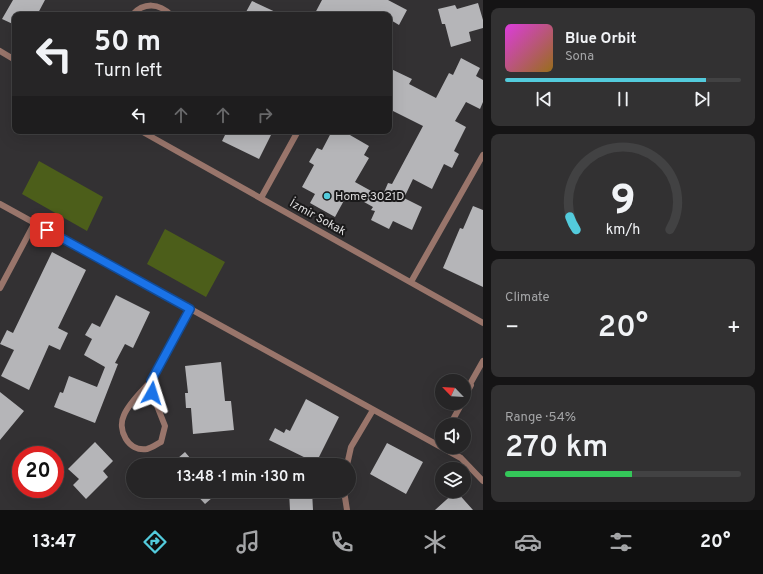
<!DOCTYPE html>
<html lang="en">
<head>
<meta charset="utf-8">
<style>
	body { margin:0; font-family:Overpass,sans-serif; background:#323132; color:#f1f3f6; height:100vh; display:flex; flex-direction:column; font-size:15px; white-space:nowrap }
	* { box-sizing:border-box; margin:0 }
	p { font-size:13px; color:#a4a5a7 }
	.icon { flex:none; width:22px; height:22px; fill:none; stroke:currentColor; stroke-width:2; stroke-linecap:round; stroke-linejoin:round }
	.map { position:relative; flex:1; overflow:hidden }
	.sheet { display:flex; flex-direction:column; gap:8px; padding:8px; background:#151415; width:280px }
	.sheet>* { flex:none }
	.top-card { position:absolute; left:12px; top:12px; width:380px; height:122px; border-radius:8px; box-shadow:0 4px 16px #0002,0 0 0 1px #424243; background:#262526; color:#f1f3f6; overflow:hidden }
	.needle { width:26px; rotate:295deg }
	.fabs { position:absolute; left:435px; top:374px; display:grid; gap:8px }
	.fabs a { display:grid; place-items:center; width:36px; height:36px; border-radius:50%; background:#262526; box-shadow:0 4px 16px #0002,0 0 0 1px #424243; font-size:20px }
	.speed { position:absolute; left:12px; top:446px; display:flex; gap:8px; font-size:20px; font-weight:700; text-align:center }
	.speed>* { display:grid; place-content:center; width:52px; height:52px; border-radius:50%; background:#262526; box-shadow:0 4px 16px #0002,0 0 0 1px #424243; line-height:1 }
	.speed .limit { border:6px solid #d22; background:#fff; color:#111 }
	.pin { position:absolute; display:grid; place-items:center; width:34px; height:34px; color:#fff; margin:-17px; border-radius:8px; box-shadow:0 2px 6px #0006 }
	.me { position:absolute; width:44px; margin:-22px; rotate:6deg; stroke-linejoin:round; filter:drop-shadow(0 0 3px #0008) }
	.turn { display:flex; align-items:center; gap:14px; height:84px; padding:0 16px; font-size:18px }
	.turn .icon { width:52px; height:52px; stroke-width:2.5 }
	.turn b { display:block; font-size:28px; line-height:34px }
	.lanes { display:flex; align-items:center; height:38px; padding:0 16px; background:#0003; justify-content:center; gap:20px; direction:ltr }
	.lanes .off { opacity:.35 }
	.big { font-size:30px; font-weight:600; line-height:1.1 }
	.sheet .tile { flex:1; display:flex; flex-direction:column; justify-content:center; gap:6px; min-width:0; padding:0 14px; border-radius:8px; background:#323132 }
	.sheet .dial { align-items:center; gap:0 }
	.dial svg { height:104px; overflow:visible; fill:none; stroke:#424243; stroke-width:7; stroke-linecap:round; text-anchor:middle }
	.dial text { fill:#f1f3f6; stroke:none }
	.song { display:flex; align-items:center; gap:12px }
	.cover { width:48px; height:48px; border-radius:6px; background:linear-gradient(135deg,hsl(300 70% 55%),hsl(40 70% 35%)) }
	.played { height:4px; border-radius:2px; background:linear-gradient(90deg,#53cbdc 85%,#424243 85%) }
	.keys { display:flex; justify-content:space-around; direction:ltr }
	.heat { display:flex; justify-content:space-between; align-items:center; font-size:22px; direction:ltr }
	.charge { height:6px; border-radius:3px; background:linear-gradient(90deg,#34c759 54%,#424243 0) }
	.trip { position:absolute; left:126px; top:458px; width:230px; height:40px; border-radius:20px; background:#262526; box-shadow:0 4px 16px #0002,0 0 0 1px #424243; font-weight:600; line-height:40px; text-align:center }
	.tabs { display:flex; height:64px; justify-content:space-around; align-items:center; background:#0f0f0f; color:#a4a5a7 }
	.tabs .icon { width:28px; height:28px }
	.tabs .selected { color:#53cbdc }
	.tabs b { font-size:18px; color:#f1f3f6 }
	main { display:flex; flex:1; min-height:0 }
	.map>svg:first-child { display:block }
</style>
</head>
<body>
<main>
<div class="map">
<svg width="483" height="510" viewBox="0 0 483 510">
	<rect width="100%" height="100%" fill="#333133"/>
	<path fill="#4c5e1a" d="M 39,161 L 103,197 L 87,231 L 22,194 Z
		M 165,229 L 225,262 L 206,297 L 147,264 Z"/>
	<path fill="#b5b5b8" d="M 13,0 L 45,0 L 37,15 L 15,15 L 15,25 L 2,19 Z
		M 322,0 L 388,0 L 407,10 L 399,25 L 389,19 L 389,15 L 314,15 Z
		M 252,1 L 282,15 L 253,15 L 246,12 Z
		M 478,3 L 483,20 L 483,28 L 469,32 L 471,41 L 451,47 L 445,24 L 442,24 L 438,9 L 455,5 L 457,9 Z
		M 461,58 L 480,68 L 476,76 L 483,80 L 483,102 L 480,109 L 466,102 L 455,121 L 466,127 L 454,151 L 459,154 L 452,168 L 444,164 L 432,189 L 413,179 L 404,198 L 422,207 L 412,230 L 393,221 L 389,229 L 371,220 L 375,211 L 371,210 L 373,207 L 348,193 L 335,217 L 310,203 L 315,194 L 302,187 L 314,165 L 309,162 L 317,148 L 322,150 L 332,131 L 343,131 L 369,146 L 364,155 L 369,158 L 355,182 L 382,197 L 388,183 L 392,184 L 423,126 L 389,109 L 389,68 L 412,79 L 409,84 L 436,98 L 449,73 L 453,75 Z
		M 227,131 L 273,131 L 259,159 L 222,141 Z
		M 473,206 L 483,210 L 483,287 L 443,268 L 460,228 L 463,229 Z
		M 52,252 L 86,270 L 58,328 L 68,333 L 60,350 L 49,345 L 29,390 L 1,376 L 14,350 L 0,344 L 7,330 L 13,333 Z
		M 116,295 L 150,312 L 133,348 L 125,344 L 115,363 L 118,364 L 95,423 L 54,407 L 60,392 L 63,393 L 69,376 L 97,387 L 105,367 L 84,355 L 92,339 L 85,335 L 92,323 L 100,327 Z
		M 221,362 L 225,401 L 231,401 L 234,430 L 193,434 L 191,408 L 186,408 L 185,393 L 188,393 L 185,366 Z
		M 0,392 L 24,411 L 0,440 Z
		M 306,399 L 339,417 L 316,463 L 269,440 L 275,428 L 284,433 L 286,429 L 290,431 Z
		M 95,442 L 113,461 L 103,471 L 108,477 L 86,499 L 73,485 L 79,479 L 68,469 Z
		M 387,443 L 423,462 L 406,494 L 370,474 Z
		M 185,452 L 196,465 L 170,465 Z
		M 193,491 L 220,491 L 205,504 Z
		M 289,491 L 312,491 L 313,510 L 290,510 Z
		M 456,491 L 473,510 L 435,510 Z"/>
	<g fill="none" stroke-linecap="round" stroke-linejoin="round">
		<path stroke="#99756b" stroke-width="6" d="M 132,15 C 144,2 159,3 171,15
			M 0,51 L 15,60
			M 141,131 L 483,323
			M 261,198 L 298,131
			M 0,204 L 461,458 L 483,481
			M 411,282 L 483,155
			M 0,288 L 34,224
			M 151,381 L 152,393 L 165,426 L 161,442 C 157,444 151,448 147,449 C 128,452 117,430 124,415 C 129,403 142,391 151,381 Z
			M 151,381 L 190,309
			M 464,398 L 471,385 L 470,384 L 483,361
			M 450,425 L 462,403
			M 347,465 L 351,447 L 373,410
			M 344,491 L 347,510"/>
	</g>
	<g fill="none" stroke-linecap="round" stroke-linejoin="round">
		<g stroke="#114b97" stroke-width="10">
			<path id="route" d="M 47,230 L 190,309 L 151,381 L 152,393"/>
		</g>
		<use href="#route" stroke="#1a73e8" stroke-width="7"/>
	</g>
	<circle fill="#53cbdc" stroke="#1a191a" stroke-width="1.5" cx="327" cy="196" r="4"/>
	<g text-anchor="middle" stroke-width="4" stroke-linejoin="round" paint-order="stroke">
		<g font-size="12" fill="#dbdadb" stroke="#1a191a" text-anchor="start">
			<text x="335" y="200">Home 3021D</text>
		</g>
		<g font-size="12" fill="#dbdadb" stroke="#1a191a">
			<text transform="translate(318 217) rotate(29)" y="4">İzmir Sokak</text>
		</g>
	</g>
</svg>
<div class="fabs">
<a><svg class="needle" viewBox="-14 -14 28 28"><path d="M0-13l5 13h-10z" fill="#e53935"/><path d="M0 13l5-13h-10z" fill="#a4a5a7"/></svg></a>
<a><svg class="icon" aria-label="sound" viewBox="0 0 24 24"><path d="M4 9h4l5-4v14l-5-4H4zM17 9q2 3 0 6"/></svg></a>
<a><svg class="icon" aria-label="layers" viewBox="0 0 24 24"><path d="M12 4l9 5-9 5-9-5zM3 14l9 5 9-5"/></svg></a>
</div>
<div class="speed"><div class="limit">20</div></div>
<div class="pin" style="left:47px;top:230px;background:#d93025"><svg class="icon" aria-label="arrive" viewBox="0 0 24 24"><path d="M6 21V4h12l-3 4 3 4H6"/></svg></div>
<svg class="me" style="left:152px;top:393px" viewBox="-20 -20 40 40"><path d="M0-17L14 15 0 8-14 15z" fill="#1a73e8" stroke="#fff" stroke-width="4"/></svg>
<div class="trip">13:48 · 1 min · 130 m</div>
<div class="top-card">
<div class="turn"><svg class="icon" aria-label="left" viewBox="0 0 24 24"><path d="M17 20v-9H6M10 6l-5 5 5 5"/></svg><div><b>50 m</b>Turn left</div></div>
<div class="lanes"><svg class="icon" aria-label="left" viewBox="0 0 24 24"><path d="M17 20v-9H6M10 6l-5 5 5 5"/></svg><svg class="icon off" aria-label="ahead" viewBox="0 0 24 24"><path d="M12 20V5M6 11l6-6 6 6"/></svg><svg class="icon off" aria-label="ahead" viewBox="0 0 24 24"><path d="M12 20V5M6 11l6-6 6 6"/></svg><svg class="icon off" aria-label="right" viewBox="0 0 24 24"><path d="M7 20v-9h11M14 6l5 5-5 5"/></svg></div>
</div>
</div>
<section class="sheet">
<div class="tile">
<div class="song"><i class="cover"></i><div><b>Blue Orbit</b><p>Sona</p></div></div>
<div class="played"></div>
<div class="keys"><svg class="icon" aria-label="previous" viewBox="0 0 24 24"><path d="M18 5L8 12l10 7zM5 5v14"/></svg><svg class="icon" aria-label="pause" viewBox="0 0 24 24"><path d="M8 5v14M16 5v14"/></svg><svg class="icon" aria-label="next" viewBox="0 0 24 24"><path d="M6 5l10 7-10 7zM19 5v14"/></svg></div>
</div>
<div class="tile dial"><svg viewBox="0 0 100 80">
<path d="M14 69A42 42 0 1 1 86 69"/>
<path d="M14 69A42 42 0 0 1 9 59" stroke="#53cbdc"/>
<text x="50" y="56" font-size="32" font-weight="700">9</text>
<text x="50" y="72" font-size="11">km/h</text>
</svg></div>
<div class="tile"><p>Climate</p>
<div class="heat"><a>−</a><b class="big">20°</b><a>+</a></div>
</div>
<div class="tile"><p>Range · 54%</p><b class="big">270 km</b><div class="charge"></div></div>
</section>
</main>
<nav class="tabs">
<b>13:47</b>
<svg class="icon selected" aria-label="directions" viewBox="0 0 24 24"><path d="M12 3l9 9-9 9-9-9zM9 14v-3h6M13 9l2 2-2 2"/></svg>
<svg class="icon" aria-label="music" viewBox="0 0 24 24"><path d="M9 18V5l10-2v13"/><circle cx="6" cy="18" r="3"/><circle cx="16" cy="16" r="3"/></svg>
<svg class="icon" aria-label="phone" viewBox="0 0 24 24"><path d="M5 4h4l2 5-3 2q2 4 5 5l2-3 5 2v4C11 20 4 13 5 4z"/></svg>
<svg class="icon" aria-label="climate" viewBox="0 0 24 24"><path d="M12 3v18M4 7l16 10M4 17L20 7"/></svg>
<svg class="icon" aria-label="car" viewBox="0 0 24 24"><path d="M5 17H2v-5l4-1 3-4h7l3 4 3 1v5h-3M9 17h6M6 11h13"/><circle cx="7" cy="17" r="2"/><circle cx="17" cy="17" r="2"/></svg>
<svg class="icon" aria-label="filters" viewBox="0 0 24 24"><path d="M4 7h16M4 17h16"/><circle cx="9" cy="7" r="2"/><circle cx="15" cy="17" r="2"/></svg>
<b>20°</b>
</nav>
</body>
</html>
